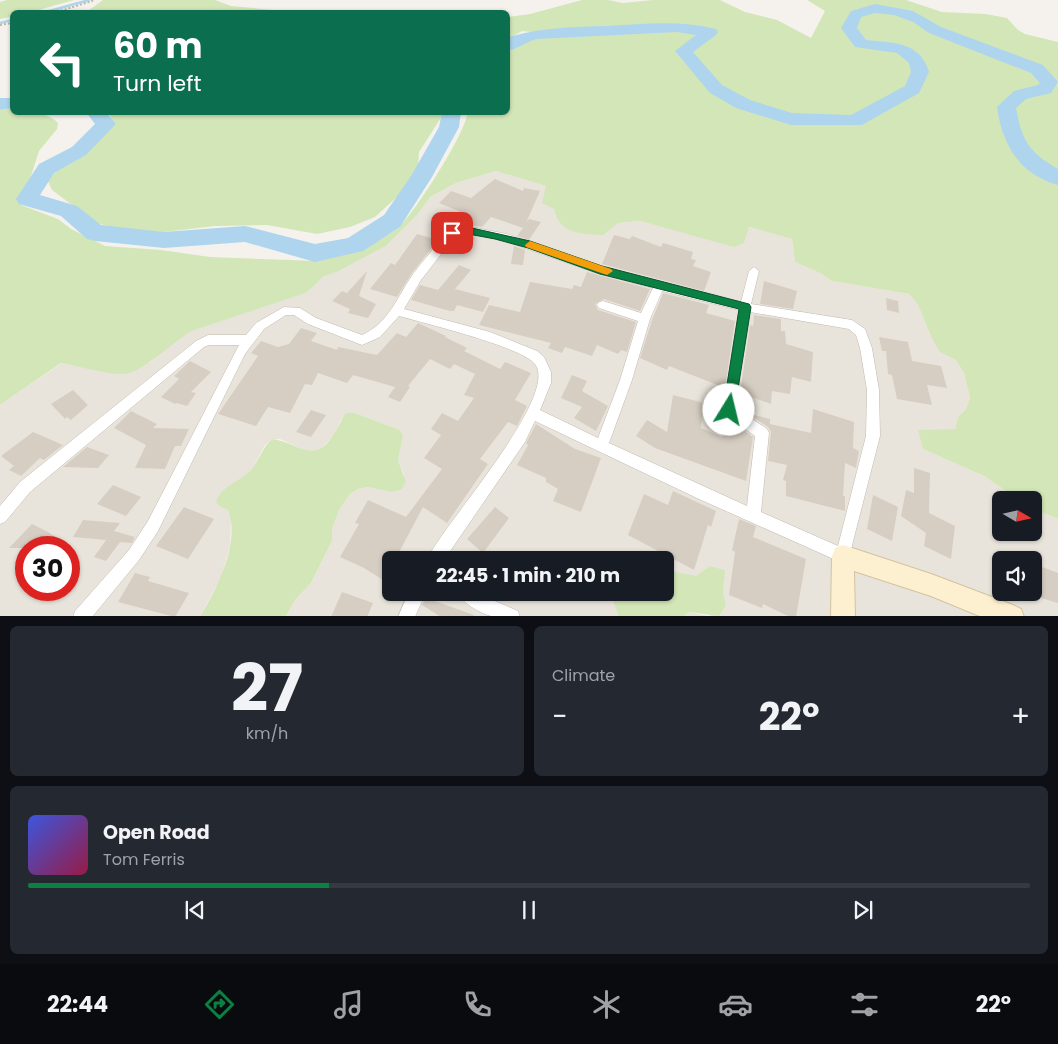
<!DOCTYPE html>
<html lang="en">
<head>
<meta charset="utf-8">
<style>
	body { margin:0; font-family:Poppins,sans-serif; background:#242831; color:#f1f3f6; height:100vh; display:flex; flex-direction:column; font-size:19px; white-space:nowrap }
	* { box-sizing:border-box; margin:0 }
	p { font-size:16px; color:#9ea1a6 }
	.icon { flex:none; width:28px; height:28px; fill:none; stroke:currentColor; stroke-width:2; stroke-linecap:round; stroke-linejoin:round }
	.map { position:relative; height:616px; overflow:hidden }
	.panel { display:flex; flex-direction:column; gap:10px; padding:10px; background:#0d0f14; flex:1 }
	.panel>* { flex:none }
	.hud { position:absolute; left:10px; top:10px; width:500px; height:105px; border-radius:8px; box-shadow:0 1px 4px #0004; background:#0b6e4f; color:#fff; overflow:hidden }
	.needle { width:32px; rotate:99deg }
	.buttons { position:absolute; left:992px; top:491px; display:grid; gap:10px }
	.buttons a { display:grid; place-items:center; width:50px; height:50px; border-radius:8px; background:#171b24; box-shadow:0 1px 4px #0004; font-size:25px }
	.speed { position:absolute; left:15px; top:536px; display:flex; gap:10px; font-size:25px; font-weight:700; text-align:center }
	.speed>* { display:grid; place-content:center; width:65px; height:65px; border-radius:50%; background:#171b24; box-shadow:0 1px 4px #0004; line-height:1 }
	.speed .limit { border:8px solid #d22; background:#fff; color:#111 }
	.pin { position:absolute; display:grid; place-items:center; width:42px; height:42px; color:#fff; margin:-21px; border-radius:10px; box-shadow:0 2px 8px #0006 }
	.me { position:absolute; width:55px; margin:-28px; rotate:9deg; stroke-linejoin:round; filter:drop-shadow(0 0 4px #0008) }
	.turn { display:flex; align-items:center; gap:18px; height:105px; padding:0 20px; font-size:22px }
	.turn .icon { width:65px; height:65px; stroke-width:2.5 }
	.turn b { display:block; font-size:35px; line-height:42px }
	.big { font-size:38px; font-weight:700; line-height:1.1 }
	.panel .tile { flex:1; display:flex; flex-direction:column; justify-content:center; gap:8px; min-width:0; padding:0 18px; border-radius:8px; background:#242831 }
	.panel .dial { align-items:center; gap:0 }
	.dial b { font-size:65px; line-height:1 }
	.song { display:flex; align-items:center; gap:15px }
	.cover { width:60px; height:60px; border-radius:8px; background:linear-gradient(135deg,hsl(230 70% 55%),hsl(340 70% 35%)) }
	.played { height:5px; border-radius:2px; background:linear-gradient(90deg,#0b8043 30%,#363941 30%) }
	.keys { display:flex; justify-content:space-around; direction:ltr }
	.heat { display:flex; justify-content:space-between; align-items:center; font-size:28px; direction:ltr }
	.panel .tiles { flex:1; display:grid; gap:10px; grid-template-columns:1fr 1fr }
	.tile:last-child { grid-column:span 2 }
	.trip { position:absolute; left:382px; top:551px; width:292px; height:50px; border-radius:8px; background:#171b24; box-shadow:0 1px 4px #0004; font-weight:700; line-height:50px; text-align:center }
	.menu { display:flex; height:80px; justify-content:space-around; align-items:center; background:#090b0e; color:#9ea1a6 }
	.menu .icon { width:35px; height:35px }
	.menu .current { color:#0b8043 }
	.menu b { font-size:22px; color:#f1f3f6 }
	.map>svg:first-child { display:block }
</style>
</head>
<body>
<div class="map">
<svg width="1058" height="617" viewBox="0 0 1058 617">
	<rect width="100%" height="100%" fill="#f5f2ed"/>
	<path fill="#e9e4db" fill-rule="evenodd" d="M 496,171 L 547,186 L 556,217 L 609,228 L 618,223 L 640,221 L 734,246 L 744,242 L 748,227 L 792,239 L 795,262 L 820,273 L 832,281 L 909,294 L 918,305 L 932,339 L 940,351 L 956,360 L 964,373 L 970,398 L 966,409 L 958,417 L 955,429 L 923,449 L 984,476 L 1019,500 L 1001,500 L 1001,532 L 1034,532 L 1034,509 L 1058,519 L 1058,616 L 684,616 L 689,612 L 709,616 L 726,605 L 723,591 L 724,570 L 711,566 L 696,576 L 687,576 L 666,570 L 666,560 L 642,560 L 636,557 L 622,556 L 616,560 L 391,560 L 391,592 L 610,593 L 619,616 L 286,616 L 295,600 L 311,583 L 332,541 L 332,529 L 339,510 L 350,494 L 358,489 L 367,487 L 393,492 L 401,490 L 404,474 L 398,460 L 403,436 L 400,430 L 355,413 L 341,420 L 333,436 L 319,451 L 311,453 L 280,439 L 272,439 L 265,445 L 252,469 L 221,507 L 228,510 L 231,518 L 230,545 L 221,577 L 200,616 L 0,616 L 0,405 L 62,363 L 110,373 L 151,362 L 179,338 L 192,331 L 306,293 L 324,275 L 337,272 L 386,246 L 418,214 L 430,197 L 456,183 ZM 26,548 L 69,548 L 69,590 L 26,590 ZM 1001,560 L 1034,560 L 1034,592 L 1001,592 Z"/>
	<path fill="#d3e6b8" d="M 7,0 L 74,0 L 31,12 L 12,12 L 12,17 L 0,19 L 0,2 Z
		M 103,0 L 215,0 L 231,6 L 295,12 L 88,11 Z
		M 582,0 L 608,0 L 623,3 L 653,0 L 720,0 L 745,12 L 777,20 L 811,38 L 825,11 L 807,0 L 906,0 L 942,12 L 986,14 L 1007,18 L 1018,30 L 1025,34 L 1058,42 L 1058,519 L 1034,509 L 1034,500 L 1019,500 L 984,476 L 923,449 L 918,430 L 955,429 L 958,417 L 966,409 L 970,398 L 964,373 L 956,360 L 940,352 L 932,339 L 918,305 L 909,294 L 832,281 L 820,273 L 795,262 L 792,239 L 749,227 L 744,243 L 734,247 L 640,221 L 618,223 L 603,235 C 582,235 558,233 554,209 L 542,203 L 546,186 L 496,171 L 456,183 L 430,197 L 418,214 L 386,246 L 337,272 L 324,276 L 306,293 L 192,331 C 173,341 144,373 123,374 C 110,375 77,366 61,363 L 0,405 L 0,110 L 12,108 L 12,112 C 28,112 47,111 58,123 L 57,129 L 39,151 L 29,182 L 19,197 L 21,205 L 58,219 L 71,229 L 105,246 L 161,250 L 210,257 L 316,261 C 342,257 376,244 397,229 C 412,217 468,130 467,113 L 508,112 L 508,53 L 531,32 L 522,31 L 508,39 L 508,17 L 530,14 Z
		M 109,113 L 444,113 L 419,152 L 418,167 L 398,196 L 375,217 L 350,227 L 317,234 L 267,225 L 215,226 L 164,232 L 127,231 L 96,223 L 52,190 L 47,179 L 63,166 L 84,156 L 114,124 Z
		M 346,413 L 355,413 L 400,430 L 403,436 L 398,460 L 406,482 L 401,490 L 392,492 L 367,487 L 358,489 L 350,494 L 339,510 L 332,529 L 332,541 L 311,583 L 295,600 L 286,616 L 200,616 C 216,591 241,541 228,510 L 221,507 L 216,502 C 221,486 239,482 250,471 C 259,461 262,448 272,439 C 294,441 312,463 329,441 C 336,432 340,422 346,413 Z
		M 710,566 L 725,570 L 723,591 L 726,605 L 719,616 L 689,612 L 684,616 L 619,617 L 610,593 L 666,592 L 666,570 L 696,576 Z"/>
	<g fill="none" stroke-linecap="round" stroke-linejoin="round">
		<path stroke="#aed5ed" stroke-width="2.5" d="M 46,12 L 89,0
			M 0,23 L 12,20"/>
		<path fill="#aed5ed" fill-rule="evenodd" d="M 875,4 L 913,11 L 941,27 L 1043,65 L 1058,82 L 1051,93 L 1026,99 L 1016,108 C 1022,141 1029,152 1058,169 L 1058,185 C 1019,174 1002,144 997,107 L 1014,91 L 1038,85 L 1040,83 L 1031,73 L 929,33 L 913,22 L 894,15 L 875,13 L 861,17 L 857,28 L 866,40 C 893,43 920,41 929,72 L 919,93 L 862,125 L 791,125 L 736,108 L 710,93 L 675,51 L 696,35 L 677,32 L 537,39 C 526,42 517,49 508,51 L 509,37 C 542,27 575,27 608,26 C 644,24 680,20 716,29 L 718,32 L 716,35 L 693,52 L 722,85 L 750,100 L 792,113 L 851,115 L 905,86 L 911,72 L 909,63 L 897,53 L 855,47 L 841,28 L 851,11 Z
			M 0,98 L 12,98 L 12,108 L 0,110 Z
			M 86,112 L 106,112 L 116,124 L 86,155 L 54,173 L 40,195 L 77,206 L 101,225 L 164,232 L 245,226 L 315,244 L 348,238 L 384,215 L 411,176 L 439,127 L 442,112 L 461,112 L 459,127 L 432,177 L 400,227 L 363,251 L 315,262 L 245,242 L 164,248 L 95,241 L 87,239 L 61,216 L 19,204 L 16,199 L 39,164 L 72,147 L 95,124 Z"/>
	</g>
	<path fill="#d6cec2" d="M 495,179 L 523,191 L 524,188 L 540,191 L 526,223 L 529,219 L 541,222 L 529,240 L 517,236 L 523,228 L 491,217 L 482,227 L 466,224 L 456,226 L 466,214 L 439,203 L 451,191 L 471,198 Z
		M 417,234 L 438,240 L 412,273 L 397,297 L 370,289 L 391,263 L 395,265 Z
		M 466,235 L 475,238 L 466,251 L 450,246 L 458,236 Z
		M 614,235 L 630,239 L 632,236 L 661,247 L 663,243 L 693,252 L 691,259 L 696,260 L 693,266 L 711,272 L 704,291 L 602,264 Z
		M 514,246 L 525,250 L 523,265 L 511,264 Z
		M 459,265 L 471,270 L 455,289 L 490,298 L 483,312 L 457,305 L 454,311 L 450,311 L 411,300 L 420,285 L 438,290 Z
		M 367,271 L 359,296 L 376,304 L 368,318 L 348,313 L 350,309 L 332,301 L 342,291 L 347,293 Z
		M 587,272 L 650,289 L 640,311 L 604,299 L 595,304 L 598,310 L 636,322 L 627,352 L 621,350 L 618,354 L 597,345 L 592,356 L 565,347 L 562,353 L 548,348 L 551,343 L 479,325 L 489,305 L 520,312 L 530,282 L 572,289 L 574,285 L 581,287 Z
		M 764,281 L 797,291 L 793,309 L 760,304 Z
		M 663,293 L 709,305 L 706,313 L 735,321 L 725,388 L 669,366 L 667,370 L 640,358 L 652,320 Z
		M 886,298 L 898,301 L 899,313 L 887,310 Z
		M 754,315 L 781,319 L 781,331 L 785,331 L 786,344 L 813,352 L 811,382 L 792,377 L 790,394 L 772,391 L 771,404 L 740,393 L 750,325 L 753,326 Z
		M 418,323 L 446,336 L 445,337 L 467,348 L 464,351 L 500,369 L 505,362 L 531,373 L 515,400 L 527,406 L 517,426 L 508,422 L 480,459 L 488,464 L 447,523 L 423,507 L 395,560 L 391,560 L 391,585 L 364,568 L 340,557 L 359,524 L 355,523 L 368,500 L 406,517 L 442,469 L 424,458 L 441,435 L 431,429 L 442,413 L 458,421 L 474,398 L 464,395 L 475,374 L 454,364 L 450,369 L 430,359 L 408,386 L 410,387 L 400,402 L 388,397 L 395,387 L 353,375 L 347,383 L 318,373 L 312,385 L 305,384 L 290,413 L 268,407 L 256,426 L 218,414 L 258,356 L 251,353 L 261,341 L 278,347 L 289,344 L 301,328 L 317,333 L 311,341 L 337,350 L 338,347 L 377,355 L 397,333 L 406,337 Z
		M 879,337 L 908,342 L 912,361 L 941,366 L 947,388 L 927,385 L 932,405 L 897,399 L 892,375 L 888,374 L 886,351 L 882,351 Z
		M 190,361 L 211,372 L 191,392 L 196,393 L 187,406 L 177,403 L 175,404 L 161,397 L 179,379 L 174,376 Z
		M 572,375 L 587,381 L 582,391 L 608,406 L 596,431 L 574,418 L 582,407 L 561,398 Z
		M 73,390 L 88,405 L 71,420 L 67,417 L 65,419 L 51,404 Z
		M 673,395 L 704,403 L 701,428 L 722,437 L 727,418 L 753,437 L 746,481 L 655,448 L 636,436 L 647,420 L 667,432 Z
		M 813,409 L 854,422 L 853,448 L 859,451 L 856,468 L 845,463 L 843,496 L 845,496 L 845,511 L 786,496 L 786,481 L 783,480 L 787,465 L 768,461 L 771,432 L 768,427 L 747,413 L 770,419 L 770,424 L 811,433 Z
		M 311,410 L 326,415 L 311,437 L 296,432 Z
		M 131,411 L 157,424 L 153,428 L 189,429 L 181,446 L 175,446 L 165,469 L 135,468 L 146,445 L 114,428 Z
		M 536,424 L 575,449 L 601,458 L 581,512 L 553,501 L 558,489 L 546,482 L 546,478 L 517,465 L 528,445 L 526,443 Z
		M 33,432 L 63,445 L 44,460 L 40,458 L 21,476 L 9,470 L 14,466 L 1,456 Z
		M 87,447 L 109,455 L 98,468 L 63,467 Z
		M 914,468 L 930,473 L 929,513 L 955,526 L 951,559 L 924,546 L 926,533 L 901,516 L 906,490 L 914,493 Z
		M 113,485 L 141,497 L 126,516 L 97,504 Z
		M 673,491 L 716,511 L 711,527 L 708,525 L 694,570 L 628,535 L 644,494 L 668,505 Z
		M 873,495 L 898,507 L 892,541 L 867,529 Z
		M 184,507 L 214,519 L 188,559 L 156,546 Z
		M 495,507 L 509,518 L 483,553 L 467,539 Z
		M 739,519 L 756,526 L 753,537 L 806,559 L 796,617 L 790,617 L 763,604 L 762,608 L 729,595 L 735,552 L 732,550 Z
		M 83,520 L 120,523 L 114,531 L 135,537 L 132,543 L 120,542 L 106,561 L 94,557 L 106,540 L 73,537 Z
		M 32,524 L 48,532 L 71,548 L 9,548 Z
		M 1034,564 L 1058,573 L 1058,603 L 1034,596 Z
		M 135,573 L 150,577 L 148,581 L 189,593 L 175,617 L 118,602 Z
		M 342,592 L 373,603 L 367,617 L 331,617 Z
		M 426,598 L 474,615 L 474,617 L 441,617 L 422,605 Z"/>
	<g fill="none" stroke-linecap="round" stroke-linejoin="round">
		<g stroke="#c1baaf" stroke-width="1">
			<path id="street" d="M 466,226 L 507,234 L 607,268 L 741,302 L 749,271 L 754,267 L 759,271 L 751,304 L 852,320 L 865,329 L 872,348 L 879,390 L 880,436 L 848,561 L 843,564 L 838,561 L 699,499 L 535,421 L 525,442 L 444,560 L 427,560 C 442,525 560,397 535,364 C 522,347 424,323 399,316 L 380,337 L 362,345 L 308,324 L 294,315 L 286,315 L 264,329 L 245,354 L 158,531 L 139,560 L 92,617 L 73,617 L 75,611 L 129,550 L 148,521 L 239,345 L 209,345 L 204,347 L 30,492 L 5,522 L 0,524 L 0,506 L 20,482 L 196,341 L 208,335 L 246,335 L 256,323 L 284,307 L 300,308 L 316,318 L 362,335 C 388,324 398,296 413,274 C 425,258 438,244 450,229 ZM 466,233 L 502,240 L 596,273 L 653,288 L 641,313 L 603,301 L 599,302 L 597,305 L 599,308 L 638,321 L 620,380 L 598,438 L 540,410 L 551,383 L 551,372 L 544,357 L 537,351 L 490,332 L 404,309 L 421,280 L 457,234 ZM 662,291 L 739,310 L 723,410 L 724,414 L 755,436 L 747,506 L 609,443 L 632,380 L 650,319 ZM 750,312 L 849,329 L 856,335 L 860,348 L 867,390 L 866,436 L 838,546 L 761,512 L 769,433 L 767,429 L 736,408 Z
				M 409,592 L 426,592 L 415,617 L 398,617 Z
				M 457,592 L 480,592 L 490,599 L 518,611 L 520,617 C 511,617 499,617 491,616 C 480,613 462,603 457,592 Z"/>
		</g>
		<g stroke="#d2c39f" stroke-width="2">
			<path id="secondary" d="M 843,545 L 931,574 L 1013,605 L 1021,609 L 1024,617 L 982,617 L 931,596 L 854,571 L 855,617 L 831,617 L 832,556 L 835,548 Z"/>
		</g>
		<path stroke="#c2b5a1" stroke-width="2" stroke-dasharray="2 2" stroke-linecap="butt" d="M 57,12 L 95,0
			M 0,25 L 12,23"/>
		<use href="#street" fill="#fff" fill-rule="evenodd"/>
		<use href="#secondary" fill="#fcf0d0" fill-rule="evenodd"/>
	</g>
	<path fill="#0b8043" stroke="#07532c" d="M 463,226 L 530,241 L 602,266 L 749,304 L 751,307 L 734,414 L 729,415 L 725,414 L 723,410 L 739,309 L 600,274 L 528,248 L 495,239 L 463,233 L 452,237 L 447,233 L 452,227 Z"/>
	<path fill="#f59e0b" d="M 530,241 L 611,269 L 613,271 L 607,275 L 526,247 L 525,245 Z"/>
</svg>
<div class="buttons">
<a><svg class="needle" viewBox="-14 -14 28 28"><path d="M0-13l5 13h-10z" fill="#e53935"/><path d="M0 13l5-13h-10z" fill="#9ea1a6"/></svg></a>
<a><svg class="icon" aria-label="sound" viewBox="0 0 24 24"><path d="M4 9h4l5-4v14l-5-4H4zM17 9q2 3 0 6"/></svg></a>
</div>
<div class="speed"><div class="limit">30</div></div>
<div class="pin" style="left:452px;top:233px;background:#d93025"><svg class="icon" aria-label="arrive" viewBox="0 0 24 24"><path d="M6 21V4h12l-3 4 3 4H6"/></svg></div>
<svg class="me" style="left:729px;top:410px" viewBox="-20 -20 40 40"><circle r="19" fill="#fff"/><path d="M0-13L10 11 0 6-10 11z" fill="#0b8043"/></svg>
<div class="trip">22:45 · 1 min · 210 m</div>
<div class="hud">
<div class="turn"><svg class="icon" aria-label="left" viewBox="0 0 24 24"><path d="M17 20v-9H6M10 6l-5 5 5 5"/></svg><div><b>60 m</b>Turn left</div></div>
</div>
</div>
<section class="panel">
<div class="tiles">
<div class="tile dial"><b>27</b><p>km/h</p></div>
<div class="tile"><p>Climate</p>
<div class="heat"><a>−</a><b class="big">22°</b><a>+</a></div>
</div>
<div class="tile">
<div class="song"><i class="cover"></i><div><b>Open Road</b><p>Tom Ferris</p></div></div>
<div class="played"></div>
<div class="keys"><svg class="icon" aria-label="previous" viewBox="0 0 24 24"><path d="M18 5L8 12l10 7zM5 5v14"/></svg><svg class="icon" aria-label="pause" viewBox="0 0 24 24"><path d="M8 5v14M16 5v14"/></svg><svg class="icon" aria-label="next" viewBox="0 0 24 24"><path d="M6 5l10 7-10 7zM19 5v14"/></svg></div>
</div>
</div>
</section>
<nav class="menu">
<b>22:44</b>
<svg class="icon current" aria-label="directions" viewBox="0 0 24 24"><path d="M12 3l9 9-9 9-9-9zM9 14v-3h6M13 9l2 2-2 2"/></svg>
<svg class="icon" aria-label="music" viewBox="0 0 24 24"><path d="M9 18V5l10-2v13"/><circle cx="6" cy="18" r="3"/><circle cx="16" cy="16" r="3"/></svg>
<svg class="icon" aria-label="phone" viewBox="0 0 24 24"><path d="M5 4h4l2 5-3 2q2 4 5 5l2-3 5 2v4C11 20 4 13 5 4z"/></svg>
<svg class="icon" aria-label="climate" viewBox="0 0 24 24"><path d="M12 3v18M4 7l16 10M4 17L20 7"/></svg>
<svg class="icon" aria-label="car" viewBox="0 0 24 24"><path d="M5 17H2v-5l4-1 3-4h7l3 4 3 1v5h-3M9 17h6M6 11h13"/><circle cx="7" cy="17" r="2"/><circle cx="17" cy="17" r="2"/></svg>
<svg class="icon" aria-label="filters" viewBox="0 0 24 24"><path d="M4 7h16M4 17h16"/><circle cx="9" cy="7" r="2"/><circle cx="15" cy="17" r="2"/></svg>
<b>22°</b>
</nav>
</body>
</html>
